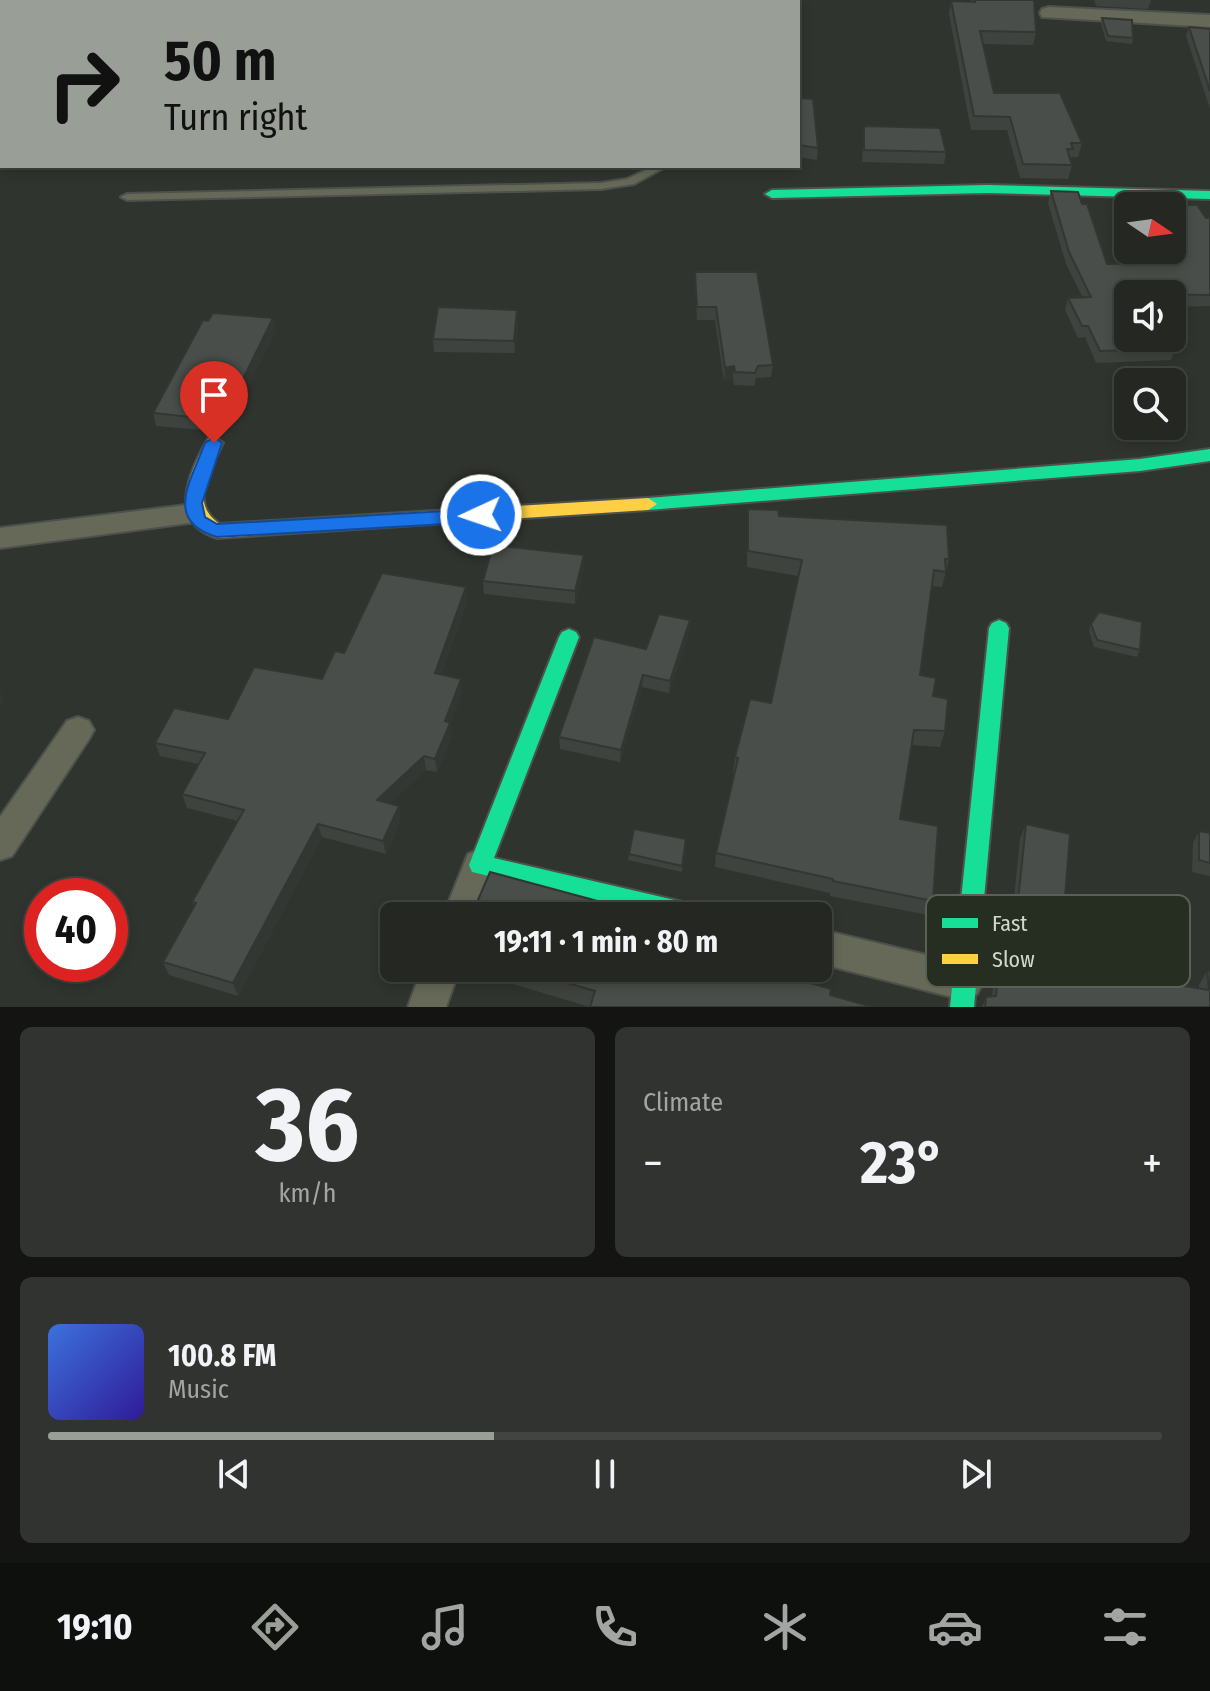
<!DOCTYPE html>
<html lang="en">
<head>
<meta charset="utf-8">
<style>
	body { margin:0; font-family:"Fira Sans Condensed",sans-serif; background:#30332f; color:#f1f3f6; height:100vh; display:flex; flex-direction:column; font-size:30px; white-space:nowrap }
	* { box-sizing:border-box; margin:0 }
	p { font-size:26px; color:#a3a5a5 }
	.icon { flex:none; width:44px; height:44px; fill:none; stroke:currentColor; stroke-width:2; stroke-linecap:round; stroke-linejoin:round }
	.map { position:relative; height:1007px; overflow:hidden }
	.drawer { display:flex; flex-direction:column; gap:20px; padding:20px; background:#141513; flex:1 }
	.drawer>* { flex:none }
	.guide { position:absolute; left:0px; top:0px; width:800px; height:168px; box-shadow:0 4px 12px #0003,0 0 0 2px #414440; background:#999f97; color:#111; overflow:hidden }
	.needle { width:52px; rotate:103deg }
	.tools { position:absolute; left:1114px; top:192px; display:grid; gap:16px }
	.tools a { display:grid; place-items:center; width:72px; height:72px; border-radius:12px; background:#242722; box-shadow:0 4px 12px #0003,0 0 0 2px #414440; font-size:40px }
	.speed { position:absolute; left:24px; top:878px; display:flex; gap:16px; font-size:40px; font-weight:700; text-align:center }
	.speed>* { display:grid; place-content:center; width:104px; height:104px; border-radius:50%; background:#242722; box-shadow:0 4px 12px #0003,0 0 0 2px #414440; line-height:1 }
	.speed .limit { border:12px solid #d22; background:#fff; color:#111 }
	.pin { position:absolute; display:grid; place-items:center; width:68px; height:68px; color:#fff; margin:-82px -34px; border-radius:50% 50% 50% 0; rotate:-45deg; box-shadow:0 0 8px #0007 }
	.pin .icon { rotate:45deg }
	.me { position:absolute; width:88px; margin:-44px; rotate:267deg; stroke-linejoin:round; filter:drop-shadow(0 0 6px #0008) }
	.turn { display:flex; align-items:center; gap:28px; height:168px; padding:0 32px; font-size:36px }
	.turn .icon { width:104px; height:104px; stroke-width:2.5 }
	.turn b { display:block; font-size:56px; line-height:68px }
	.big { font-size:60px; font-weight:700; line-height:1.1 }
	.drawer .tile { flex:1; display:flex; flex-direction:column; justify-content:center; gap:12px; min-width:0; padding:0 28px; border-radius:12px; background:#30332f }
	.drawer .dial { align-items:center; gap:0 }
	.dial b { font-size:104px; line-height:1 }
	.song { display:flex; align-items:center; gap:24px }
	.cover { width:96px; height:96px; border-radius:12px; background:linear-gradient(135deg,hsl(220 70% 55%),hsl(250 70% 35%)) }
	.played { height:8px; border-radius:4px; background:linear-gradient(90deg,#999f97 40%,#414440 40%) }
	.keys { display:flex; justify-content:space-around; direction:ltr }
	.heat { display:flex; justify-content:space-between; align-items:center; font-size:44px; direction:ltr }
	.drawer .tiles { flex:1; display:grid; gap:20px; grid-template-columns:1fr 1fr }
	.tile:last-child { grid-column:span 2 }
	.trip { position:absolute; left:380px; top:902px; width:452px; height:80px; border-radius:12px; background:#242722; box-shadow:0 4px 12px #0003,0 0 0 2px #414440; font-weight:700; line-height:80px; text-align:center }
	.tab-bar { display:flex; height:128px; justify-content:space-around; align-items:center; background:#0e100e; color:#a3a5a5 }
	.tab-bar .icon { width:56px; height:56px }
	.tab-bar .selected { color:#999f97 }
	.tab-bar b { font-size:36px; color:#f1f3f6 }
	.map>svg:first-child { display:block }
</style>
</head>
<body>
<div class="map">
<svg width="1210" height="1007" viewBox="0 0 1210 1007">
	<rect width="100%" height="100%" fill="#30342e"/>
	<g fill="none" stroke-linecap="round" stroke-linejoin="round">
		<g stroke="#4d514c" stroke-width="4">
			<path id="lane" d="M 710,0 L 720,0 L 719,2 L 709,2 Z
				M 654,166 L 667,166 L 634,184 L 601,189 L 127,200 L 121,197 L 127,194 L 601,183 L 627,179 Z"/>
		</g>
		<g stroke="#4d514c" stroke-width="4">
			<path id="street" d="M 1049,7 L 1210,15 L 1210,27 L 1042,17 L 1040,13 L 1042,9 Z
				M 194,504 L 204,507 L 208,514 L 204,521 L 0,548 L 0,528 Z
				M 78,717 L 89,721 L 94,730 L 89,739 L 12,856 L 0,860 L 0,817 L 67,721 Z
				M 480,849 L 492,854 L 498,865 L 479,916 L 443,916 L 468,854 Z
				M 818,929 L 964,964 L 977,970 L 983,982 L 977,994 L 964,1000 L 818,963 Z
				M 422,968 L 460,968 L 446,1007 L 408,1007 Z"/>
		</g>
		<g stroke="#4d514c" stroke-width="4">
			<path id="fast" d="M 987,185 L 1210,191 L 1210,199 L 987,193 L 772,198 L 765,194 L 772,190 Z
				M 1210,449 L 1210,461 L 1140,471 L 648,510 L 639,504 L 648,498 L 1140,459 Z
				M 999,620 L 1006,623 L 1009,628 L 974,1007 L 950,1007 L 989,628 L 992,623 Z
				M 569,629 L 576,632 L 579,637 L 494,858 L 696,905 L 704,909 L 708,916 L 652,916 L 472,872 L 469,865 L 559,637 L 562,632 Z"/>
		</g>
		<g stroke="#4d514c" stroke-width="4">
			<path id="slow" d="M 214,437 L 223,443 C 210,470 188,503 220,524 L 648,498 L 657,504 L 648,510 L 217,538 C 166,522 190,470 208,439 Z"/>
		</g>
		<use href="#lane" fill="#666957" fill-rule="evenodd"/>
		<use href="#street" fill="#666957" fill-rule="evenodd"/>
		<use href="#fast" fill="#16e098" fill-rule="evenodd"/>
		<use href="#slow" fill="#ffcf43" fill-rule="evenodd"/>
	</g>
	<path fill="#3f4340" d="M 971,0 L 1034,0 L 1036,32 L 1033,45 L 983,44 L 994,93 L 1082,143 L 1078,157 L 1071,157 L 1070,161 L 1072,165 L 1068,179 L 1020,178 L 1007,130 L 971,130 L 949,14 L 951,1 L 971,2 Z
		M 1094,0 L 1151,0 L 1148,9 L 1096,6 Z
		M 1102,18 L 1133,38 L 1132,44 L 1106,41 L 1101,24 Z
		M 1189,27 L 1210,29 L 1210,109 L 1186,36 Z
		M 798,98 L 818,148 L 817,160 L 798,157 Z
		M 864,126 L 946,152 L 944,164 L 862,162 Z
		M 1051,191 L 1082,204 L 1107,264 L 1159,263 L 1152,250 L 1172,250 L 1206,218 L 1210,218 L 1210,306 L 1172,307 L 1172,294 L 1128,294 L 1175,349 L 1171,360 L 1096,363 L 1085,337 L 1078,338 L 1065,310 L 1068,298 L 1083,298 L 1066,264 L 1048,203 Z
		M 695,272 L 773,365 L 771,377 L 756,378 L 754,386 L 734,385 L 733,379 L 724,381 L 715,320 L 697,320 L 695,284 Z
		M 273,318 L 276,330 L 232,420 L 210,418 L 203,430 L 156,426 L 153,413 Z
		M 518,323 L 515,353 L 434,352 L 433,339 Z
		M 748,509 L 949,559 L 942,587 L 932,586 L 920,675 L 933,696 L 945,731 L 940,747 L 911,745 L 900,819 L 933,901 L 928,915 L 830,896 L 830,893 L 715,867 L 716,853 L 735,773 L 733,773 L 735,757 L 771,703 L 798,576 L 747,567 L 747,525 Z
		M 584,567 L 575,604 L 484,594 L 483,581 Z
		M 467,601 L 441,674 L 462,692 L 450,725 L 452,736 L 437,772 L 426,770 L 390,804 L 401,819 L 386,854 L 322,837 L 238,996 L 169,975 L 163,962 L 194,906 L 192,902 L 238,821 L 187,808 L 182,794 L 199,764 L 160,756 L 155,743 L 228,719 L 322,679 L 344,653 Z
		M 690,620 L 689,633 L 669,693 L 642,687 L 620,762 L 560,749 L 559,737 L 646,649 Z
		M 1091,624 L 1140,650 L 1137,657 L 1094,647 L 1089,631 Z
		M 1026,824 L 1064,910 L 1067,913 L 1154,981 L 1199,988 L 1199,985 L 1207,971 L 1210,1007 L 982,1007 L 986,997 L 992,996 L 993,987 L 998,973 L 999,974 L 1000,931 L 1006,918 L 1012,919 L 1020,838 Z
		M 1199,831 L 1210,833 L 1210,876 L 1192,872 L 1193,843 Z
		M 686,845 L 682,872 L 628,860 L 629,854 Z
		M 482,968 L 758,968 L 590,1007 L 483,975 Z"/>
	<path fill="#333734" d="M 517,310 L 518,323 L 515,353 L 514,341 Z
		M 273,318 L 276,330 L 232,420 L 229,407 Z
		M 734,366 L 733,379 L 724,381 L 725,368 Z
		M 206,405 L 210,418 L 203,430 L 200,418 Z
		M 584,555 L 584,567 L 575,604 L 575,591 Z
		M 466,587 L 467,601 L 436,687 L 435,673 Z
		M 690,620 L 689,633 L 669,693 L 670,681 Z
		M 643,675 L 642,687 L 620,762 L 621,750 Z
		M 461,679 L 462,692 L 450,725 L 452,736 L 437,772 L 435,759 L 445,721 Z
		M 0,690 L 4,700 L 0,707 Z
		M 424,756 L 426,770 L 380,814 L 377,800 Z
		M 399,806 L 401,819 L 386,854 L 383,841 Z
		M 318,824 L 322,837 L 238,996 L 233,983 Z"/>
	<path fill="#494e4a" stroke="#333734" stroke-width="2" d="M 975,0 L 1034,0 L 1036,32 L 980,31 L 994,93 L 1060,93 L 1082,143 L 1071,143 L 1073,149 L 1067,149 L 1072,165 L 1023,164 L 1010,117 L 974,116 L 951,1 L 975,2 Z
		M 1102,18 L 1132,20 L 1133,38 L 1108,36 Z
		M 1189,27 L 1210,29 L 1210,91 Z
		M 798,98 L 813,99 L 818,148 L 798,145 Z
		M 864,126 L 940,128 L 946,152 L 864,150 Z
		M 1051,191 L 1078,192 L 1082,204 L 1087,204 L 1107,264 L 1170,263 L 1162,250 L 1172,250 L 1172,206 L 1137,205 L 1197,205 L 1206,218 L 1210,218 L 1210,295 L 1128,294 L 1128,338 L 1170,338 L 1175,349 L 1100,351 L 1088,326 L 1082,326 L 1068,298 L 1091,297 L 1069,252 Z
		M 695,272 L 757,272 L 773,365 L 758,366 L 755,373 L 735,372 L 734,366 L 725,368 L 716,307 L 697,307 Z
		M 438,307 L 517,310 L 514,341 L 433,339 Z
		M 213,313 L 273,318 L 229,407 L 206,405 L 200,418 L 153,413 L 203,320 L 208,321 Z
		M 748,509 L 778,510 L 779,516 L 947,525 L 949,559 L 945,559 L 946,572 L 934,570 L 920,675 L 936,678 L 933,696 L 948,699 L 945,731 L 914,730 L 900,819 L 938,826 L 933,901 L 833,881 L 833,879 L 716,853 L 738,758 L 735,757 L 750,699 L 771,703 L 802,560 L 748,551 Z
		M 493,545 L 584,555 L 575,591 L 483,581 Z
		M 382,573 L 466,587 L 435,673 L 461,679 L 445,721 L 450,723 L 435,759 L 424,756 L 377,800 L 399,806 L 383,841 L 318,824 L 233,983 L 163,962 L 196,903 L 192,902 L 244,810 L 182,794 L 205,753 L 155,743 L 174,708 L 228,719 L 254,667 L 322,679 L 335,651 L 344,653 Z
		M 1099,612 L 1142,622 L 1140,650 L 1097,640 L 1091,624 Z
		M 659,614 L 690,620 L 670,681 L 643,675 L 621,750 L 559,737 L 594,637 L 646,649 Z
		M 1026,824 L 1070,834 L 1064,910 L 1067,913 L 1155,934 L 1154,981 L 1209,990 L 1207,971 L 1210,972 L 1210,1007 L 985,1007 L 986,997 L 996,996 L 998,973 L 1004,975 L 1006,918 L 1016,920 Z
		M 634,829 L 686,839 L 682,866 L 629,854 Z
		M 1199,831 L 1210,833 L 1210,863 L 1199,860 Z
		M 490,872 L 653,916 L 471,916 Z
		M 516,968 L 758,968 L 831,989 L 830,995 L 873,1007 L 590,1007 L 595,991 Z"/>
	<path fill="#1a73e8" stroke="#114b97" stroke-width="2" d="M 214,437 L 222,443 L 202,503 L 205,517 L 217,524 L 481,509 L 491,515 L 481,522 L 217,537 C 163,521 191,481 205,443 Z"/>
	<rect x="926" y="895" width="264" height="92" rx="12" fill="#252e20" stroke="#596155" stroke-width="2"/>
	<rect x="942" y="918" width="36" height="10" fill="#16e098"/>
	<rect x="942" y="954" width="36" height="10" fill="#ffcf43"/>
	<g font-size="22" fill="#d2d8cf">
		<text x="992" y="931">Fast</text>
		<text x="992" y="967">Slow</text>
	</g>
</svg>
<div class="tools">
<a><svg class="needle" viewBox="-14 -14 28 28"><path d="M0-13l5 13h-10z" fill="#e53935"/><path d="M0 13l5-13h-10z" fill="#a3a5a5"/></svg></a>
<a><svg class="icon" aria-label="sound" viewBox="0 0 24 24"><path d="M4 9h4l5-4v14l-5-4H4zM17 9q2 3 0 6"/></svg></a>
<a><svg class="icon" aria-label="search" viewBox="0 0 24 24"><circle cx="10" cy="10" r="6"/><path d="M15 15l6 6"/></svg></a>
</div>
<div class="speed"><div class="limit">40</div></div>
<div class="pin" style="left:214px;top:443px;background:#d93025"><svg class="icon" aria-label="arrive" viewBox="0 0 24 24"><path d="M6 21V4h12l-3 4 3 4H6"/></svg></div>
<svg class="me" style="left:481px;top:515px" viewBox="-20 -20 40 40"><circle r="17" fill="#1a73e8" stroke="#fff" stroke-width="3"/><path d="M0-11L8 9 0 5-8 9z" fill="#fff"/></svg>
<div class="trip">19:11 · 1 min · 80 m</div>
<div class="guide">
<div class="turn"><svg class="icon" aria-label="right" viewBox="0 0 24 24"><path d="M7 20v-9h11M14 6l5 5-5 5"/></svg><div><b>50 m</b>Turn right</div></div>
</div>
</div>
<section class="drawer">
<div class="tiles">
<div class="tile dial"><b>36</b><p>km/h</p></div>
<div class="tile"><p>Climate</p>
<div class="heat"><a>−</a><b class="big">23°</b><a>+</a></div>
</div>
<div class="tile">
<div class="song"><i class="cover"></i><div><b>100.8 FM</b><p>Music</p></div></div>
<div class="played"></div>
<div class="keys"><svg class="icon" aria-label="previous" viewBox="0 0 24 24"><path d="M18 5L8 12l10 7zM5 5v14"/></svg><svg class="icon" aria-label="pause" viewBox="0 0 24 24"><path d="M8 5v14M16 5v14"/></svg><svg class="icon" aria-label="next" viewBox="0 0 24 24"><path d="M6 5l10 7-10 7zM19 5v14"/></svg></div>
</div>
</div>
</section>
<nav class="tab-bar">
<b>19:10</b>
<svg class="icon selected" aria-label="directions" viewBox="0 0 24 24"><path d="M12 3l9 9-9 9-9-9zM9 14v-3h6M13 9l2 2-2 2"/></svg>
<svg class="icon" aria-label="music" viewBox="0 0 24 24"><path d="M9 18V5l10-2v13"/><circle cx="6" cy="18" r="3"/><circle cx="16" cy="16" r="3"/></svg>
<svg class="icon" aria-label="phone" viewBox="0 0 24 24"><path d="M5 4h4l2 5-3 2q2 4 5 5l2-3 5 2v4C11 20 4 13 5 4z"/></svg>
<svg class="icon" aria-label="climate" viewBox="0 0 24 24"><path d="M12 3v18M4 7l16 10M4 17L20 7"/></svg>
<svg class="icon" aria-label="car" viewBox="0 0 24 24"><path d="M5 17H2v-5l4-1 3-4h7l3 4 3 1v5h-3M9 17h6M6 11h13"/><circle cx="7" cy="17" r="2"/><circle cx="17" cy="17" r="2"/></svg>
<svg class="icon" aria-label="filters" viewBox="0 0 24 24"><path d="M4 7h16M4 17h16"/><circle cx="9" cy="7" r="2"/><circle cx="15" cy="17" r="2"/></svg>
</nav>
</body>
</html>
